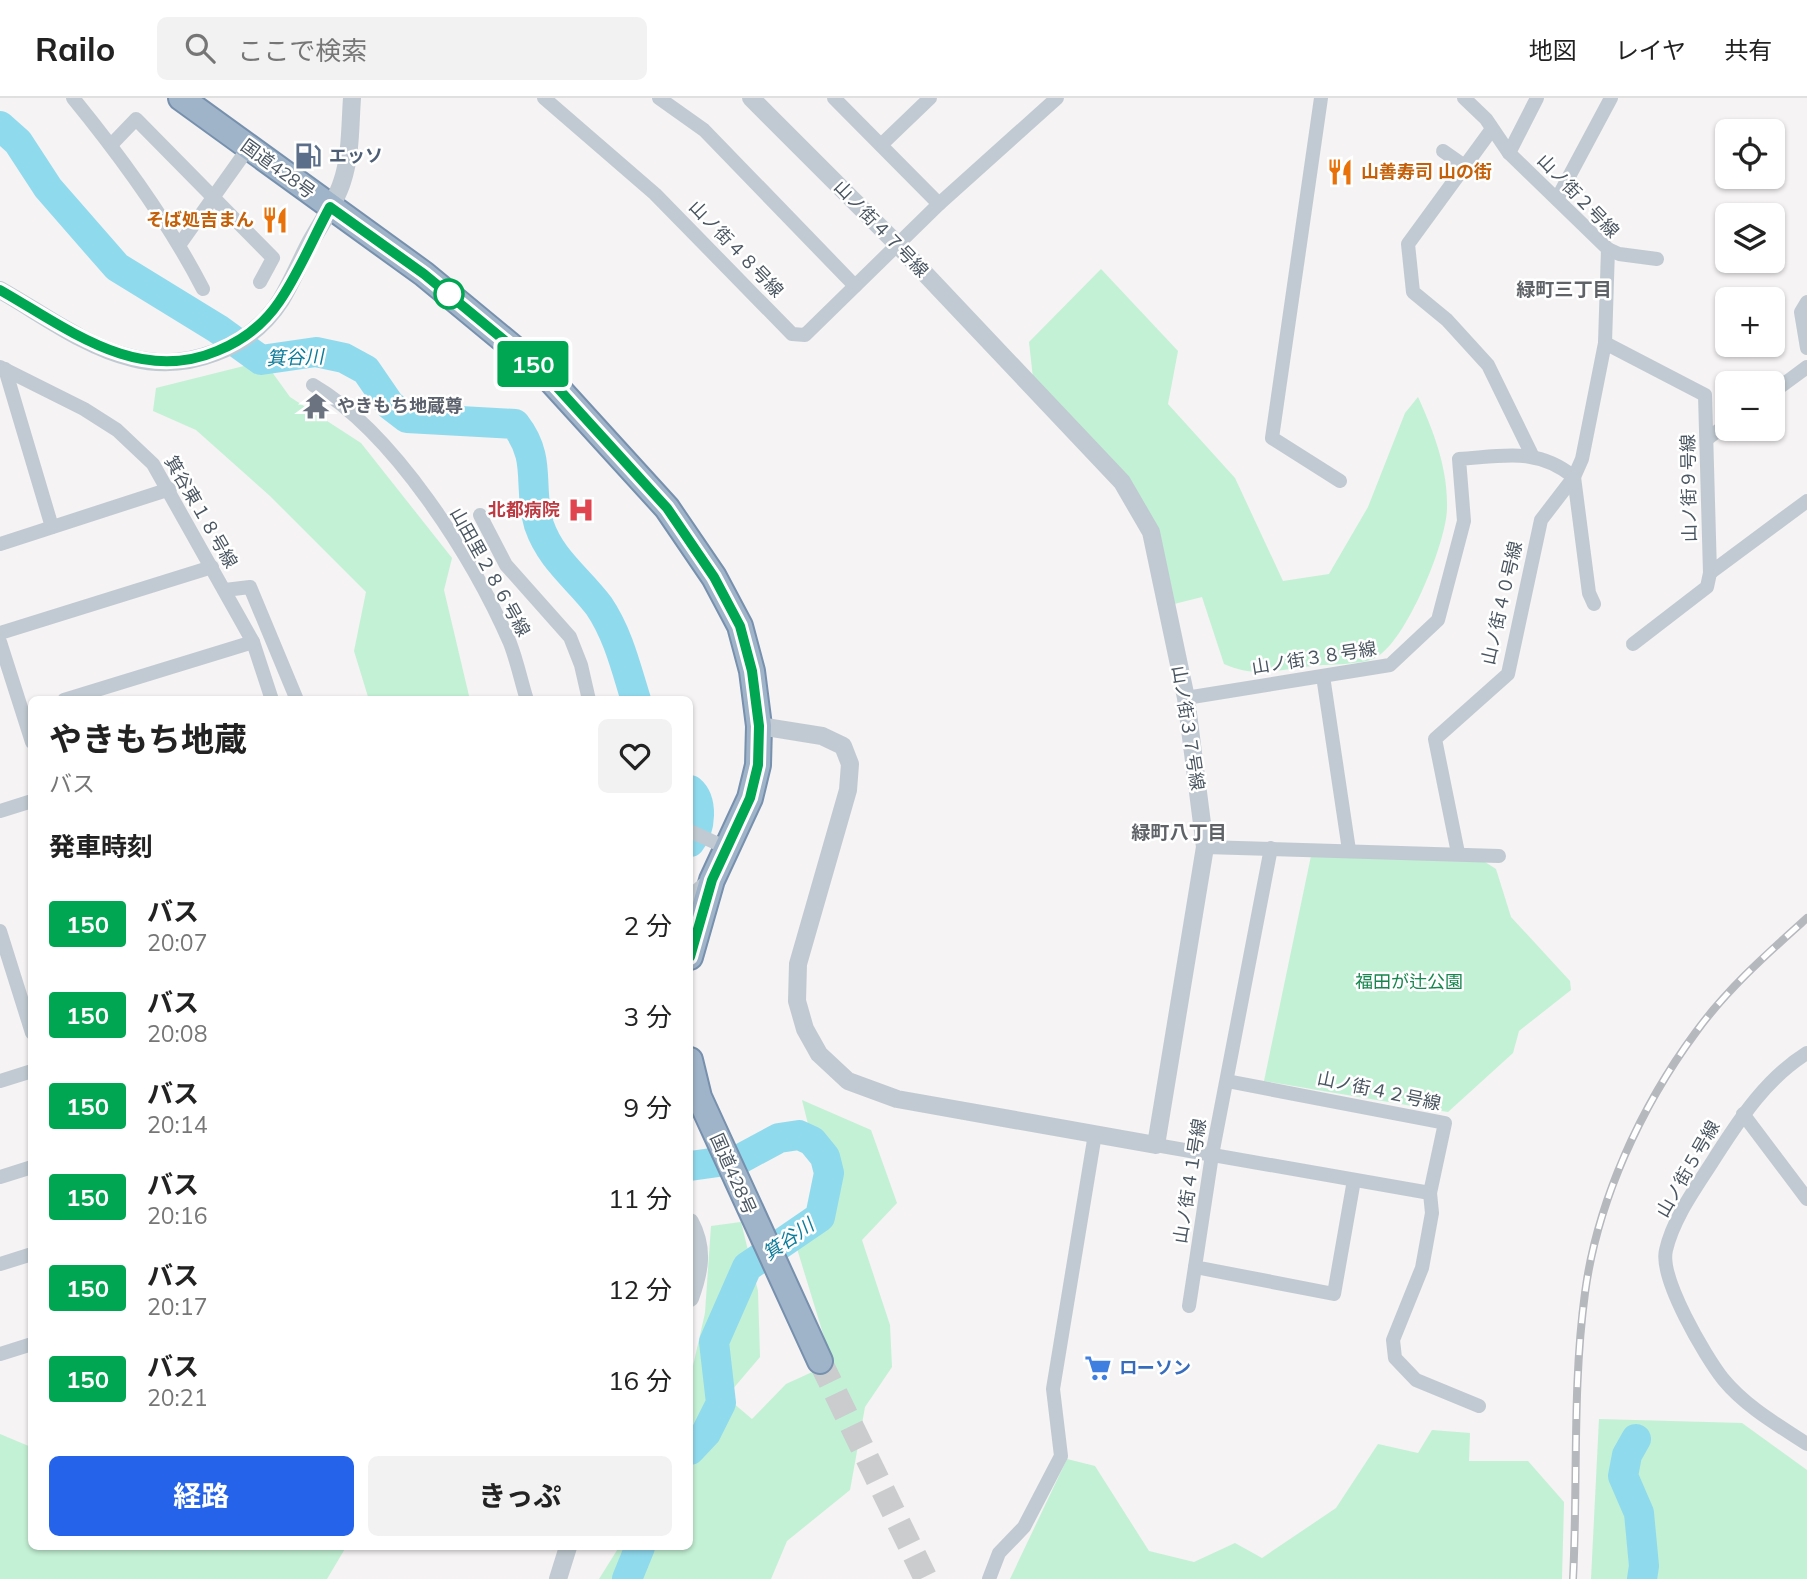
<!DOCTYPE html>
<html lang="ja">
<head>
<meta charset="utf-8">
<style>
	:root { --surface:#fff; --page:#f2f2f2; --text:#222; --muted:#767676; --line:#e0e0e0; --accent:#2563eb }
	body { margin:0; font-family:Mulish,"Noto Sans JP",sans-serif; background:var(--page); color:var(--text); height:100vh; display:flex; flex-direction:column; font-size:26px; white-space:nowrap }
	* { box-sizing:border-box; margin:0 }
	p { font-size:23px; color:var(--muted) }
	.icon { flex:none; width:38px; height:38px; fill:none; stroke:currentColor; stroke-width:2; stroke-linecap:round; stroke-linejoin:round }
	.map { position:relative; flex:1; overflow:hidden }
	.details { position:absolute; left:28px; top:598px; width:665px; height:854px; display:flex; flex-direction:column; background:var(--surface); border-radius:10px; box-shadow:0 2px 5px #0004 }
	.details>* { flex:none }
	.badge { padding:0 14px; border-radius:5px; font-size:24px; line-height:46px }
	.controls { position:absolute; left:1715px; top:21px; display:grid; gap:14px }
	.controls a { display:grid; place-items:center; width:70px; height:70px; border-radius:10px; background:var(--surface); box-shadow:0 2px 5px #0004; font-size:35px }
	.map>.badge { position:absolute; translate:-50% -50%; box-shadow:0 0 0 4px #fff }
	h2 { padding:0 21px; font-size:26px; line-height:63px }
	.round { display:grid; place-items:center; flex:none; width:74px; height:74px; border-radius:10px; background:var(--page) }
	.overview { display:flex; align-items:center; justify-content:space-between; height:119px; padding:0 21px }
	h1 { font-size:33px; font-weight:700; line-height:52px }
	.cta { display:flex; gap:14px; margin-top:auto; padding:14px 21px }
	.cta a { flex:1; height:80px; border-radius:10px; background:var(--accent); color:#fff; font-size:28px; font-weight:700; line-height:80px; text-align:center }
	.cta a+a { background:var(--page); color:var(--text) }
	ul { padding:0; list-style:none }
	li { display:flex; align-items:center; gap:21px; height:91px; padding:0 21px }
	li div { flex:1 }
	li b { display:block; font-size:26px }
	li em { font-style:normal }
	li .badge { min-width:77px; font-weight:700; text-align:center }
	header { display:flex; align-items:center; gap:42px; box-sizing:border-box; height:98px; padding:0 35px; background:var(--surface); border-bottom:2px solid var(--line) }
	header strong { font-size:33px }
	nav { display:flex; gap:38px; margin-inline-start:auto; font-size:24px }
	.search { width:490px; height:63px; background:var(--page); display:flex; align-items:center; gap:18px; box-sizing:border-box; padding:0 24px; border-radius:10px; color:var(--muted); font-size:26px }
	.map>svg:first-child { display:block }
	.green { fill:#c3f1d5 }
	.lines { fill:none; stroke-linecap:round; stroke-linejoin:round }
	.river { stroke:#90daee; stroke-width:30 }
	.trunk-tunnel { stroke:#caccce; stroke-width:24; stroke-dasharray:24 12; stroke-linecap:butt }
	.trunk-casing { stroke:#7690ad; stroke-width:28 }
	.minor { stroke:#c1cad2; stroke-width:14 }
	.tertiary { stroke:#c1cad2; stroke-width:18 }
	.trunk { stroke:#9fb4c9; stroke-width:24 }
	.rail-casing { stroke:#b5b8bd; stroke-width:8 }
	.rail { stroke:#fff; stroke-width:5; stroke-dasharray:16; stroke-linecap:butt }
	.line-casing { stroke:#fff; stroke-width:16 }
	.line { stroke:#00a651; stroke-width:10 }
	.stop-dot { fill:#fff; stroke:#00a651; stroke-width:3.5 }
	.labels { text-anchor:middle; stroke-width:5; stroke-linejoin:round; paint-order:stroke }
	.service-label { font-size:18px; font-weight:bold; fill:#4e5e75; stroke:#fff; text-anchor:start }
	.street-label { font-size:18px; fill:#4a5661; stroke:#fff }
	.food-label { font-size:18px; font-weight:bold; fill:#c56008; stroke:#fff; text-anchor:start }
	.worship-label { font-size:18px; font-weight:bold; fill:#5b616d; stroke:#fff; text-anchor:start }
	.health-label { font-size:18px; font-weight:bold; fill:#be3a42; stroke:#fff; text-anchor:end }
	.park-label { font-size:18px; fill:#17864f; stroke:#fff }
	.shop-label { font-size:18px; font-weight:bold; fill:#366cbe; stroke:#fff; text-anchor:start }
	.neighbourhood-label { font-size:19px; font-weight:bold; fill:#5f6368; stroke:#fff }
	.water-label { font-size:19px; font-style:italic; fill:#0c7c9b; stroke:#fff }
</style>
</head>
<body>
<header>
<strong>Railo</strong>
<div class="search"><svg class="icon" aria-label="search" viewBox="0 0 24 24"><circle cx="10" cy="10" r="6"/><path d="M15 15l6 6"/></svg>ここで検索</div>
<nav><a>地図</a><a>レイヤ</a><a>共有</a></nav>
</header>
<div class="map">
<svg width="1807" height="1481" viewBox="0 0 1807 1481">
	<rect width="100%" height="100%" fill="#f5f3f3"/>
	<g class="green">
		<path d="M1101,171L1178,253L1168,306L1235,380L1283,483L1329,476L1368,409L1405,315L1418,299C1434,334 1448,371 1447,410C1447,443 1406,545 1375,560C1362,567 1328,566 1312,568C1278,572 1255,580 1224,566L1202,499L1174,506L1150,422L1033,280L1029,244Z"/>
		<path d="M264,263L290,299L361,345L452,460L444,492L470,602H369L354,553L366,494L270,398L196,332L153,313L156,290Z"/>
		<path d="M1311,758L1485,764L1496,771L1511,819L1570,883L1571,892L1519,933L1513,955L1448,1014L1264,983Z"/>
		<path d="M802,1002L871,1032L897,1105L862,1142L890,1227L892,1269L865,1309L850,1392L787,1443L771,1481H599L619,1449H690V1281L705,1215L711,1128L741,1124L758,1193L760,1259L726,1299L752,1321L786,1286L832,1265L791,1131L829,1110Z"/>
		<path d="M1599,1321L1742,1325L1807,1372V1481H1591Z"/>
		<path d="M1432,1332L1470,1335L1469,1363H1528L1564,1404L1562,1481H1010L1067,1361L1095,1368L1149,1453L1194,1464L1235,1445L1262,1460L1336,1410L1378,1346L1418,1355Z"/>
		<path d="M0,1336L31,1349L32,1449H346L327,1481H0Z"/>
	</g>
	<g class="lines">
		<g class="river">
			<path d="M0,28L18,44L48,90L117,169L218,231L261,262L316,254L344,260L366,272L390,307L407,320L515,326C543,362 527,388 539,427C551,462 578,480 599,508C618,536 626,570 636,602"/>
			<path d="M690,692C703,703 701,731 690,744"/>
			<path d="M690,1068L740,1061L779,1040L799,1037L812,1043L825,1059L829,1075L820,1119L747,1169L714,1244L721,1305L706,1335L690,1352"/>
			<path d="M1636,1341L1627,1357L1623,1378L1639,1415L1644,1468L1642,1481"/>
			<path d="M627,1481L640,1449"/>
		</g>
		<path class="trunk-tunnel" d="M820,1263L926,1481"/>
		<g class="trunk-casing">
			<g id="trunk">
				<path d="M181,0L424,176L545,276L667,410L714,479L740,528L752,573L759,628L758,667L750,700L712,782L690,859"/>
				<path d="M690,962L699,999L820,1263"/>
			</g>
		</g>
		<g class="minor">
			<path d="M73,0C122,60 168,123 203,191"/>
			<path d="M544,0L655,96L792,236L805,237L939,106L1057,0"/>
			<path d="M659,0L704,32L855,188"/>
			<path d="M834,0L939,106"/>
			<path d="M1321,0L1272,340L1340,383"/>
			<path d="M1492,31L1408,146L1413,194L1447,222L1488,267L1532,357"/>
			<path d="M111,47L136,21L273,160L260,184"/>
			<path d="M881,47L930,0"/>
			<path d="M1443,53L1463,67"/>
			<path d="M1509,55L1537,0"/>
			<path d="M1557,101L1611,0"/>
			<path d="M180,146L249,49"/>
			<path d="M1608,151L1619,156L1657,161"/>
			<path d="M1807,204L1801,214L1807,250"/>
			<path d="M1605,245L1705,297L1710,475L1807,403"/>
			<path d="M0,269L84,311L117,332L153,366L253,544L272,602"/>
			<path d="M5,271L52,429"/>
			<path d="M313,287C394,334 473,460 510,545C517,563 521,583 527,602"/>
			<path d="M1773,294L1807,269"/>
			<path d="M1707,341L1727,326"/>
			<path d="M480,417L506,467L570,539L581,567L589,602"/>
			<path d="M0,446L170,391"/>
			<path d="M225,492L250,489L297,602"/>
			<path d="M0,535L212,469"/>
			<path d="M0,544L32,644"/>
			<path d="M1633,546L1707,489L1710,475"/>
			<path d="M1323,578L1349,752"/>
			<path d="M1186,600L1390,567L1438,522L1464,423L1459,361C1504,358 1537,349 1574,379L1589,495L1594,506"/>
			<path d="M64,602L253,544"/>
			<path d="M0,713L32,703"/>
			<path d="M690,733L727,750"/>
			<path d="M1205,749L1499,758"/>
			<path d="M1271,750L1212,1057L1195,1169L1334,1196L1354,1082"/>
			<path d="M1458,755L1435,641L1508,576L1541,422L1574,379L1582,361L1605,245L1608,151L1509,55L1486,21L1464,0"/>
			<path d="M0,833L32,935"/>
			<path d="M1807,955C1767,980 1741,1019 1716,1058C1698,1087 1674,1118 1666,1152C1659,1180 1705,1258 1723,1281C1746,1309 1778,1327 1807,1346"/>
			<path d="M0,983L32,973"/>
			<path d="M1743,1016L1807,1101"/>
			<path d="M1156,1047L1430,1095L1445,1025L1227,983"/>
			<path d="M0,1079L32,1069"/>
			<path d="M1430,1095L1432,1115L1422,1170L1393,1242L1395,1260L1416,1282L1479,1308"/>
			<path d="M0,1166L32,1156"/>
			<path d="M1189,1208L1195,1169"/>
			<path d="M0,1256L32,1246"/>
			<path d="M989,1481L999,1455L1024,1429L1061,1358L1053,1291L1095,1036"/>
		</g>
		<g class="tertiary">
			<path d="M751,0L897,146L1122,384L1151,434L1186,600L1205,749L1156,1047L897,1001L848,983L819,956L805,931L797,903L798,866L848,692L850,666L843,648L822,638L759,628"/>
			<path d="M0,192C41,215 85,249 132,260C186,274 250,251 281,202C292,184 300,164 310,145C321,125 335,106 342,84C351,58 350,27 352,0"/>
			<path d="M690,801L712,782"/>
			<path d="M690,1124C704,1150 700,1173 690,1200"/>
			<path d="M558,1481L568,1449"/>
		</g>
		<use href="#trunk" class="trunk"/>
		<g class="rail-casing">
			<path id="rail" d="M1573,1481C1578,1386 1572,1290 1585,1195C1597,1104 1641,1008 1696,934C1727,891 1768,855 1807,820"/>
		</g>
		<use href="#rail" class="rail"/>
	</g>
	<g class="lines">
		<g class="line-casing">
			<path id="line" d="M0,192C67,230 137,287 217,253C242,243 264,226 279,204C299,175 313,140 330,109L424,176L545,276L667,410L714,479L740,528L752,573L759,628L758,667L750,700L712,782L690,859"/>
		</g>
		<use href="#line" class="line"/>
	</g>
	<defs>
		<g id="fuel-bare" transform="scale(2.1)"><path d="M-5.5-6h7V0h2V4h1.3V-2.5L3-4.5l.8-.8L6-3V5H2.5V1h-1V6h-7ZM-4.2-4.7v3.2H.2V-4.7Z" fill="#5c6f8a" stroke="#fff" stroke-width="2.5" paint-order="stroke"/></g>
		<g id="restaurant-bare" transform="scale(2.1)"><path d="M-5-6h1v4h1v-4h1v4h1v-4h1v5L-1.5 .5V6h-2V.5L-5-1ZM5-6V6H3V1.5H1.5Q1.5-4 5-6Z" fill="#e8710a" stroke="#fff" stroke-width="2.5" paint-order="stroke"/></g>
		<g id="temple-bare" transform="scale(2.1)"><path d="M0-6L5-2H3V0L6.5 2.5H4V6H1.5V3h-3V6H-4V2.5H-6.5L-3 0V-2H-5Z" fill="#6b7280" stroke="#fff" stroke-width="2.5" paint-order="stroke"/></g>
		<g id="hospital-bare" transform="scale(2.1)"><path d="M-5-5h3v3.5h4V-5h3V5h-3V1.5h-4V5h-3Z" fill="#e0444e" stroke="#fff" stroke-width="2.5" paint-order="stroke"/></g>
		<g id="supermarket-bare" transform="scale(2.1)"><path d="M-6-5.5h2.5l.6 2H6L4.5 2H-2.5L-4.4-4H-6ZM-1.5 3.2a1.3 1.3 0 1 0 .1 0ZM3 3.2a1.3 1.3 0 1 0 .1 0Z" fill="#3f7fe0" stroke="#fff" stroke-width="2.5" paint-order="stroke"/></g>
	</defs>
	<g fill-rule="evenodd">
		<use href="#fuel-bare" x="308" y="58"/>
		<use href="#restaurant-bare" x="1340" y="74"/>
		<use href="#restaurant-bare" x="275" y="122"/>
		<use href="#temple-bare" x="316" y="308"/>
		<use href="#hospital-bare" x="581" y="412"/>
		<use href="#supermarket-bare" x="1098" y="1270"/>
	</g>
	<circle class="stop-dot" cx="449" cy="196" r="14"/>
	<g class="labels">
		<g class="service-label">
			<text x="329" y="64">エッソ</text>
		</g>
		<g class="street-label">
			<text transform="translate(278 71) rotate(36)" y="6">国道428号</text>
			<text transform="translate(1578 98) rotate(46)" y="6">山ノ街２号線</text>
			<text transform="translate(881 131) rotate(46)" y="6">山ノ街４７号線</text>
			<text transform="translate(736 151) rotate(46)" y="6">山ノ街４８号線</text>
			<text transform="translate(1689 390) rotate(-91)" y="6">山ノ街９号線</text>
			<text transform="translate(201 414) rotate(60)" y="6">箕谷東１８号線</text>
			<text transform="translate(490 474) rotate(61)" y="6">山田里２８６号線</text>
			<text transform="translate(1502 505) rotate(-77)" y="6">山ノ街４０号線</text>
			<text transform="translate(1314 560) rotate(-9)" y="6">山ノ街３８号線</text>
			<text transform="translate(1188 630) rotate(81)" y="6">山ノ街３７号線</text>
			<text transform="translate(1379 993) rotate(12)" y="6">山ノ街４２号線</text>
			<text transform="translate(1688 1071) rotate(-60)" y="6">山ノ街５号線</text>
			<text transform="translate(733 1076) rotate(66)" y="6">国道428号</text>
			<text transform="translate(1190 1083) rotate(-81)" y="6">山ノ街４１号線</text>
		</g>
		<g class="food-label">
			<text x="1361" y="80">山善寿司 山の街</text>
			<text x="254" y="128" text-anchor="end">そば処吉まん</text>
		</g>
		<g class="worship-label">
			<text x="337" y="314">やきもち地蔵尊</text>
		</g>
		<g class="health-label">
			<text x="560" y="418">北都病院</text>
		</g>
		<g class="park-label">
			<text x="1409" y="890">福田が辻公園</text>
		</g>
		<g class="shop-label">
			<text x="1119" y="1276">ローソン</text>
		</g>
		<g class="neighbourhood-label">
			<text x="1564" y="198">緑町三丁目</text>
			<text x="1179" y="741">緑町八丁目</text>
		</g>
		<g class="water-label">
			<text transform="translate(295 259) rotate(-2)" y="7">箕谷川</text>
			<text transform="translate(788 1141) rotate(-35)" y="7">箕谷川</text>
		</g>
	</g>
</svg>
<div class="controls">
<a><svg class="icon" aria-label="locate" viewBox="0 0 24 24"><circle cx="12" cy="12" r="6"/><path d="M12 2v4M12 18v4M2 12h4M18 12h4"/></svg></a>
<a><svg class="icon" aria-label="layers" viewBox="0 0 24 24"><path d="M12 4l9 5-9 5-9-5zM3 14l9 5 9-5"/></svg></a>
<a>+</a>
<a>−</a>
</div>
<b class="badge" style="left:533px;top:266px;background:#00a651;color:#fff">150</b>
<section class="details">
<div class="overview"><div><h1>やきもち地蔵</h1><p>バス</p></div><a class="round"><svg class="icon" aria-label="heart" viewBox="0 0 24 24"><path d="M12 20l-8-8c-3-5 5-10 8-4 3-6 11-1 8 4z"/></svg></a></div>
<h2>発車時刻</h2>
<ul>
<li><span class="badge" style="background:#00a651;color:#fff">150</span><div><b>バス</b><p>20:07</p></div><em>2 分</em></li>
<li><span class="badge" style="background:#00a651;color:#fff">150</span><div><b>バス</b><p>20:08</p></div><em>3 分</em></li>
<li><span class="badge" style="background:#00a651;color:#fff">150</span><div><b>バス</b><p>20:14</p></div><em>9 分</em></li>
<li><span class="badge" style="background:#00a651;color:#fff">150</span><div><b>バス</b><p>20:16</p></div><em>11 分</em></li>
<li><span class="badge" style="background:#00a651;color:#fff">150</span><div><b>バス</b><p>20:17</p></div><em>12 分</em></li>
<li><span class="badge" style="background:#00a651;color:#fff">150</span><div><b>バス</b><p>20:21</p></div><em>16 分</em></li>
</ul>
<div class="cta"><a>経路</a><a>きっぷ</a></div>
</section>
</div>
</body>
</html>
